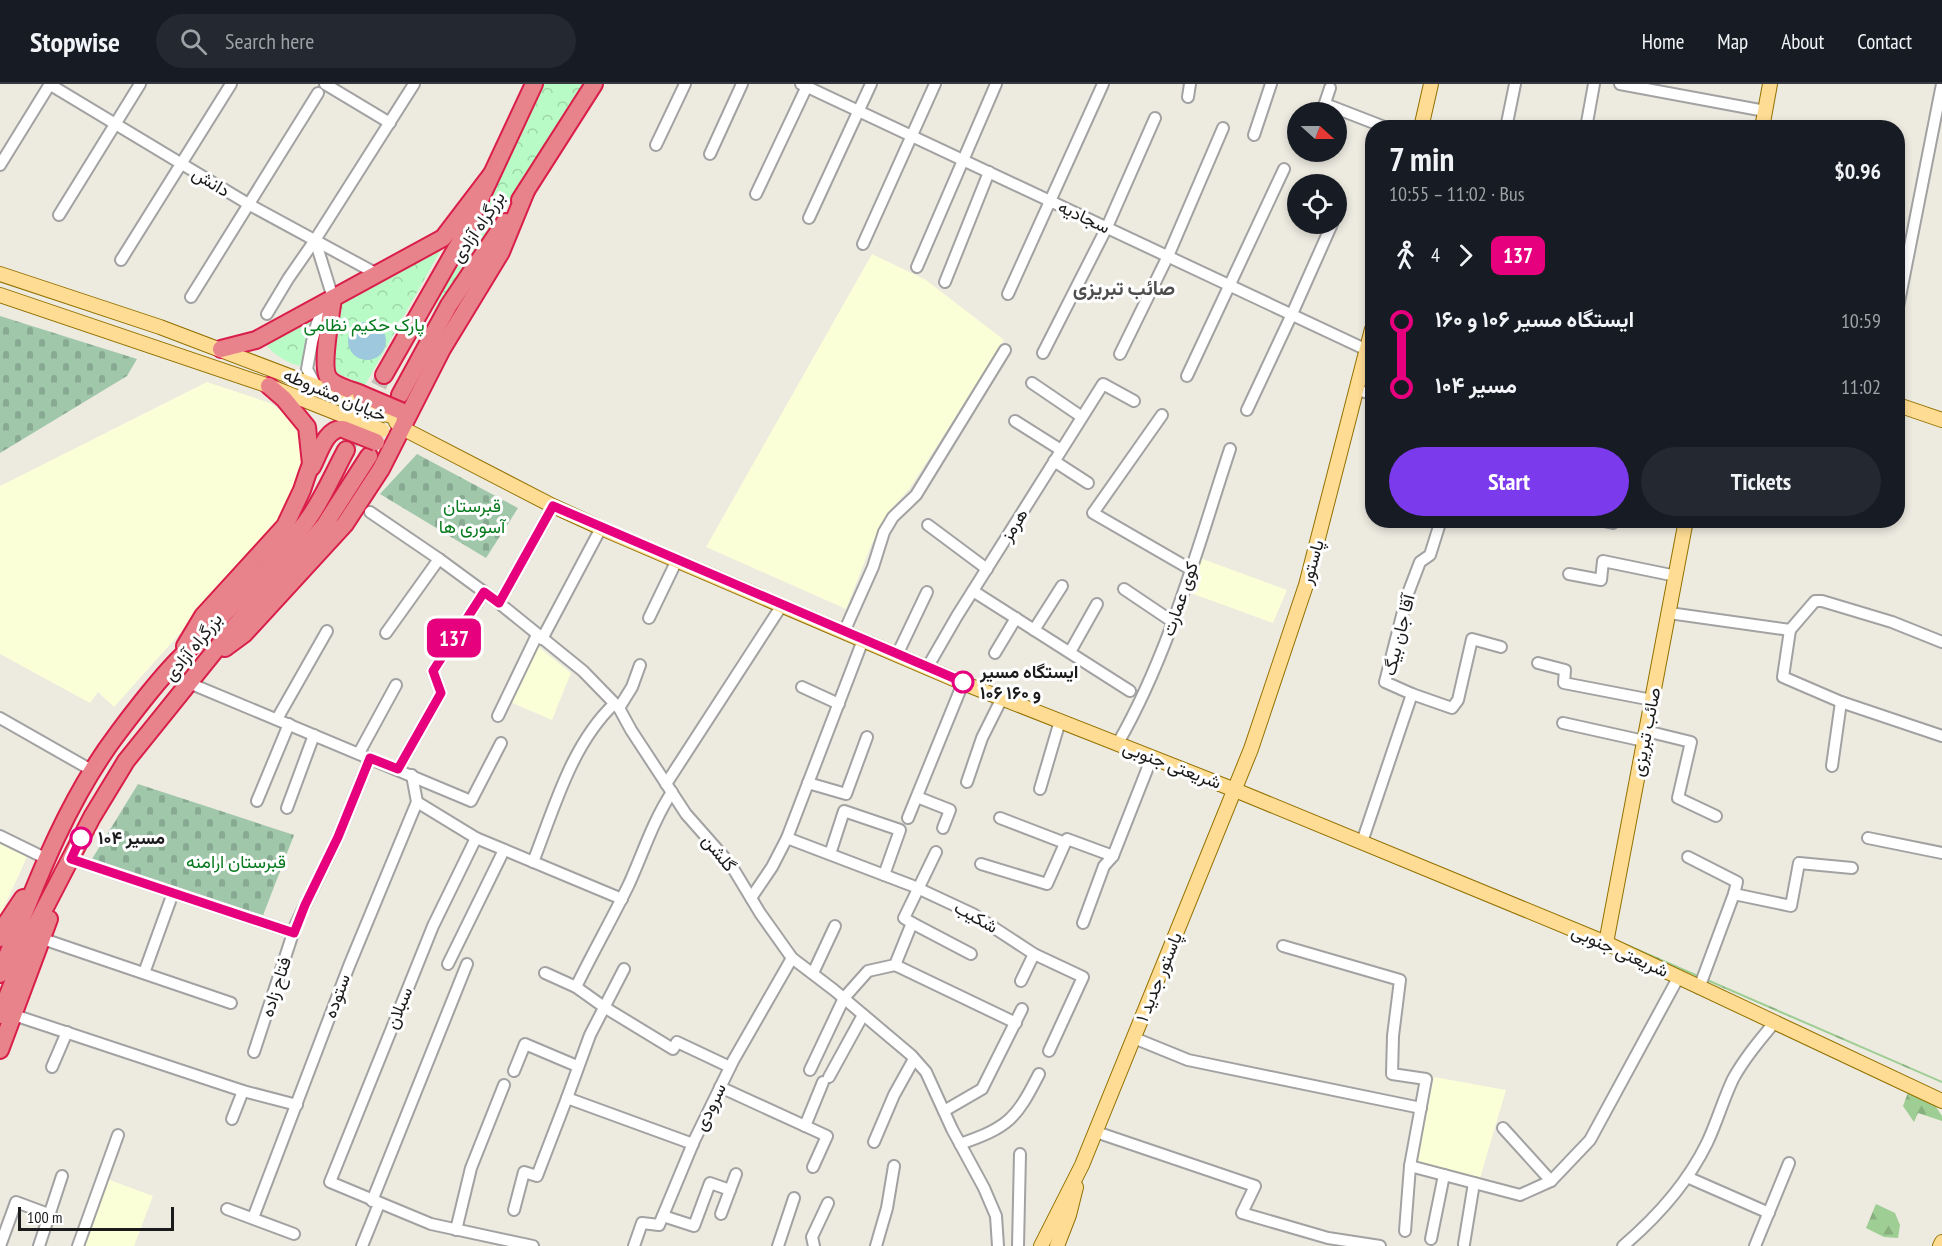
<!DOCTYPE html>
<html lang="en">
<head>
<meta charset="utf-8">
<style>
	:root { --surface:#171b24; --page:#242831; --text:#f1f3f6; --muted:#9ea1a6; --line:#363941; --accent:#7c3aed }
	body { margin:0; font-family:"PT Sans Narrow",Vazirmatn,sans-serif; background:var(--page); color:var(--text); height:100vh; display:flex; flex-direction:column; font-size:22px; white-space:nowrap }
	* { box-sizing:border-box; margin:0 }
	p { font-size:20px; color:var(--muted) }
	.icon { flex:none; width:33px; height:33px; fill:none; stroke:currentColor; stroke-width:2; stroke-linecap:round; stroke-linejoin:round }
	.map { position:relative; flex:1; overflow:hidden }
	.panel { position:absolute; left:1365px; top:36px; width:540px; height:408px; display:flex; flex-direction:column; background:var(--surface); border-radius:24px; box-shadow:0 3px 9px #0003 }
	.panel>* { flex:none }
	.badge { padding:0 12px; border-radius:9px; font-size:21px; line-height:39px }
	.needle { width:39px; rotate:111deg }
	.buttons { position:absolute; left:1287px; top:18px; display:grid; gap:12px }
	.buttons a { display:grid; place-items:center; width:60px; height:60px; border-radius:50%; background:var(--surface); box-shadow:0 3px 9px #0003; font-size:30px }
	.scale { position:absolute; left:18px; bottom:15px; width:156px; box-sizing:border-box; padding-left:6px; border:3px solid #1b1b1b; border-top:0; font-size:16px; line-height:21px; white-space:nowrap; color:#1b1b1b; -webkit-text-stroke:4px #fff; paint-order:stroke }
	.map>.badge { position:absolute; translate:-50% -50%; box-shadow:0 0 0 3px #fff }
	.legs { display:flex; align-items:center; gap:9px; height:66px; padding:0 24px; font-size:20px }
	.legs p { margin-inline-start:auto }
	.overview { display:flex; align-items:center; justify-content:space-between; height:102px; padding:0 24px }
	h1 { font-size:33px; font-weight:700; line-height:45px }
	.action { display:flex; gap:12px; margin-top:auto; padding:12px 24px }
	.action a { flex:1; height:69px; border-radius:36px; background:var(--accent); color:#fff; font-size:24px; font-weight:700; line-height:69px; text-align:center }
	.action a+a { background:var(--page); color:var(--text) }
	ul { padding:0 24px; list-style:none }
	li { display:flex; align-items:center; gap:21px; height:66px; font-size:22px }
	li i { display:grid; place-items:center; width:9px; height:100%; margin:0 8px; background:currentColor }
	li i::after { content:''; width:15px; height:15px; margin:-8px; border:4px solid; border-radius:50%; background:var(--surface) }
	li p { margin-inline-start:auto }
	li:first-child i { background:linear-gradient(#0000 50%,currentColor 0) }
	li:last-child i { background:linear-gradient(currentColor 50%,#0000 0) }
	header { display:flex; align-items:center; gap:36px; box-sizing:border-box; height:84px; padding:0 30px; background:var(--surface); border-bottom:2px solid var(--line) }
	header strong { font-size:28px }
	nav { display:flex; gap:33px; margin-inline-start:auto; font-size:21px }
	.search { width:420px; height:54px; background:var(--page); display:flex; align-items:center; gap:15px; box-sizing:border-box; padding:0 21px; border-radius:33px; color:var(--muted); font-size:22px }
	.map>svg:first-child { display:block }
	.education { fill:#fbffd7 }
	.forest { fill:url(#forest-firs) }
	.cemetery { fill:url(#cemetery-stones) }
	.park { fill:url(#park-crowns) }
	.water { fill:#9ec8dd }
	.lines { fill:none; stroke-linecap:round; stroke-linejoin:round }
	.highway-tunnel { stroke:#c3c1b9; stroke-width:16; stroke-dasharray:16 8; stroke-linecap:butt }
	.minor-casing { stroke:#a2a2a2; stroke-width:14 }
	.major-casing { stroke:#927100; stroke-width:16 }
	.highway-casing { stroke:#da1e4a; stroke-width:20 }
	.minor { stroke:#fff; stroke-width:10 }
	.major { stroke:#fedc93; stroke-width:14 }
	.highway { stroke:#e8838b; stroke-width:16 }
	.major-bridge-casing { stroke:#927100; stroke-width:16; stroke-linecap:butt }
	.highway-bridge-casing { stroke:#da1e4a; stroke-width:20; stroke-linecap:butt }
	.major-bridge { stroke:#fedc93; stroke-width:14 }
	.highway-bridge { stroke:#e8838b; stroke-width:16 }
	.line-1-casing { stroke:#fff; stroke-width:14 }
	.line-1 { stroke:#e6007e; stroke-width:9 }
	.stop-1-dot { fill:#fff; stroke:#e6007e; stroke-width:3 }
	.labels { text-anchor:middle; stroke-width:6; stroke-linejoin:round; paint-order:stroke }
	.street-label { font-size:18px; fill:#1b1b1b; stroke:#fff }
	.park-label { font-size:18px; fill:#087a1e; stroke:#fff }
	.stop-label { font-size:18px; font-weight:bold; fill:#1b1b1b; stroke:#fff; text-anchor:start }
	.neighbourhood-label { font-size:20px; font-weight:bold; fill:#4e4e4e; stroke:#fff }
</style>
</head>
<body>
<header>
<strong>Stopwise</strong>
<div class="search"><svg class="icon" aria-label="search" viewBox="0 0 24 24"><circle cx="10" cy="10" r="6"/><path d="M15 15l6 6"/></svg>Search here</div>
<nav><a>Home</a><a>Map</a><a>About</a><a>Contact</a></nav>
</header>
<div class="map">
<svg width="1942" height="1162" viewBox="0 0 1942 1162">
	<defs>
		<pattern id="forest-firs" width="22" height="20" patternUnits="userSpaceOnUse" patternTransform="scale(1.5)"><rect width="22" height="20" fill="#9ece93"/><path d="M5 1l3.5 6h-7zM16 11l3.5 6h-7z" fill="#88b07e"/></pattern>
		<pattern id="cemetery-stones" width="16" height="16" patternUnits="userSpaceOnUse" patternTransform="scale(1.5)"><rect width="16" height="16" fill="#a0c7aa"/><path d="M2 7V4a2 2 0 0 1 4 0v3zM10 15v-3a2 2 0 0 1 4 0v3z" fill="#89aa92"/></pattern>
		<pattern id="park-crowns" width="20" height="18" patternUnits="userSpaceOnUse" patternTransform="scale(1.5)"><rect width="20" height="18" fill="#b9fbc6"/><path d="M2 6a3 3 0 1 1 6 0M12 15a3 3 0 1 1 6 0" fill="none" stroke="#9ed7aa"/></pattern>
	</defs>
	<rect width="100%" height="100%" fill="#edeae0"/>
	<g class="education">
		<path d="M872,170L926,196L1004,256L910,404L892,424L872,459L846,525L706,463Z"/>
		<path d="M207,298L270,319L290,333L304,348L306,370L301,399L280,438L114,623L98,608L90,619L0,570V402Z"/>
		<path d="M1200,474L1287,506L1273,539L1188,508Z"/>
		<path d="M535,560L571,589L552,636L508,617Z"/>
		<path d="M0,760L27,773L0,832Z"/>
		<path d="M1434,993L1506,1006L1480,1094L1416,1079Z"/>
		<path d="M107,1095L153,1112L134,1162H83Z"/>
	</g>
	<g class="forest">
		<path d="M1627,860L1942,997V999L1626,862Z"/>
		<path d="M1910,1003L1928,1011L1942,1032V1037L1918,1029L1914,1038L1903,1022Z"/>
		<path d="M1876,1120L1895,1129L1900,1141L1898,1154L1884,1153L1866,1144Z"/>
	</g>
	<g class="cemetery">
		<path d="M0,232L137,275L127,292L0,369Z"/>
		<path d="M417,370L518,424L486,474L380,410Z"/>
		<path d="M138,700L294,751L262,834L92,775Z"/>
	</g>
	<g class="park">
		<path d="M542,0H583L531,86L431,233Z"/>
		<path d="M442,164L365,301L326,285L338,223L350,212Z"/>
		<path d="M316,230L304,282C288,281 275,271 265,260Z"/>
	</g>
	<circle class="water" cx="367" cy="257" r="19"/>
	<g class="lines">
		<path class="highway-tunnel" d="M346,366L384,291"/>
		<g class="minor-casing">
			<g id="minor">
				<path d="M49,0L250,121L377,190"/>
				<path d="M325,0L390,39"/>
				<path d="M801,0L1367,266"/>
				<path d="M1620,0L1765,27"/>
				<path d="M1188,13L1190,0"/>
				<path d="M1325,20L1387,44"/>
				<path d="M1322,28L1330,4"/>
				<path d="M1506,44L1515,0"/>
				<path d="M1586,44L1594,0"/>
				<path d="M1254,51L1271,0"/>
				<path d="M656,61L685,0"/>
				<path d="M710,70L742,0"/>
				<path d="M0,81L50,0"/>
				<path d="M756,110L808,0"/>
				<path d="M59,131L140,0"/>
				<path d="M809,134L871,0"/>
				<path d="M315,156L333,214L322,227L317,239L312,258L307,285L316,302"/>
				<path d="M863,160L935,0"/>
				<path d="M121,176L231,0"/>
				<path d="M917,183L996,0"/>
				<path d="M945,198L989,88"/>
				<path d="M1008,210L1103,0"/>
				<path d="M191,213L318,9"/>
				<path d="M1898,223L1942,0"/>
				<path d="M267,230L288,195L315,156L414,0"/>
				<path d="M1043,269L1107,143L1155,34"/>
				<path d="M1120,270L1168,172L1223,44"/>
				<path d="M1187,292L1284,85"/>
				<path d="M1032,299L1082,333"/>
				<path d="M1357,306L1372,310"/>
				<path d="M1247,326L1292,230L1332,140"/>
				<path d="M1162,331L1093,429L1190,485"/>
				<path d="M1015,337L1061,366"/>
				<path d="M1054,377L1088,399"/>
				<path d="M370,428L439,475L499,519L583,587L619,624L631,646L686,730L731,781L760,829L792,874L834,906L911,971L926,988L952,1045L984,1104L996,1132L998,1162"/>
				<path d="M1599,436L1613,439L1614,436"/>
				<path d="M928,441L987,485"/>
				<path d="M1569,490L1601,496L1603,477L1676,492"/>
				<path d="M1124,505L1173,538"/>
				<path d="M973,507L1130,607"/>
				<path d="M499,519L553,422"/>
				<path d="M1669,529L1790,546"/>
				<path d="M649,534L677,476"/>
				<path d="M1034,546L1062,502"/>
				<path d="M1790,546L1783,593L1841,618L1942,652"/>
				<path d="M1790,546L1815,517H1822L1892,538L1942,558"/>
				<path d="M844,548L873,483L884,448L893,433L916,411L1005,266"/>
				<path d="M386,549L439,475"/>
				<path d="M542,555L601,444"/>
				<path d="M1070,568L1097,520"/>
				<path d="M995,569L1016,534"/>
				<path d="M897,571L927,508"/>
				<path d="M1538,579L1565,586L1564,599L1652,616"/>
				<path d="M927,584L957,532L1103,300L1134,317"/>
				<path d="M189,599L471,717L501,659"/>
				<path d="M802,603L839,620"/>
				<path d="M1412,610L1452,624L1458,616L1472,555L1501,563"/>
				<path d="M619,624L632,603L640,581"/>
				<path d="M498,632L537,551"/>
				<path d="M0,634L93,687"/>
				<path d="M277,635L327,547"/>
				<path d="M1563,639L1644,657"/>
				<path d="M1646,647L1691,658L1678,714L1716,732"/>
				<path d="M1118,659C1170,568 1197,465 1230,365"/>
				<path d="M359,669L396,601"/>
				<path d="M1832,682L1841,618"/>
				<path d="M398,685L441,609L433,587L484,508"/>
				<path d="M967,698L982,654L1002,614"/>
				<path d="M808,699L846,710L867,653"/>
				<path d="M666,700L782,521"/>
				<path d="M1040,705L1060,637"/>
				<path d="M917,713L950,726L943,744"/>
				<path d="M257,717L289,640"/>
				<path d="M417,718L476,754L622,815"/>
				<path d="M287,724L314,651"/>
				<path d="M908,734L963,599"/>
				<path d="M1000,734L1065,759"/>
				<path d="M0,752L47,775"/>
				<path d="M476,754L433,842L330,1098L431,1140L533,1162"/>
				<path d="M787,754L913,802L973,830L1034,870L1083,893L1049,967"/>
				<path d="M1868,754L1942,769"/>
				<path d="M1362,758L1412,610L1385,598L1407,512L1420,478L1430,471L1441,436"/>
				<path d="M830,770L844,727L900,746L884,791"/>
				<path d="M1688,773L1737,798L1734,810"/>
				<path d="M71,775L294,849"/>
				<path d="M533,778C554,725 571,661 614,620"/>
				<path d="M981,780L1047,800L1067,755L1113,772"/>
				<path d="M751,814L772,783L787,754L863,556"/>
				<path d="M912,839L971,870"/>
				<path d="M1083,839L1104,782L1113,772L1152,673"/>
				<path d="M43,855L231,919"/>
				<path d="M1283,862L1400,896L1393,952L1392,990L1426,995L1410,1082L1520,1111L1551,1097"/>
				<path d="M448,880L504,766"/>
				<path d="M895,881L1016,939"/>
				<path d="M624,885L590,951L567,1014L693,1060"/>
				<path d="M144,889L173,809"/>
				<path d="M545,889L576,903L604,923L673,965L677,958L730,983"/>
				<path d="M813,889L835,842"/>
				<path d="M1021,897L1034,870"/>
				<path d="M576,903C593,868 612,835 629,800C643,769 653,737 672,708"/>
				<path d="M1699,904L1734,810L1791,822L1799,779L1852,784"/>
				<path d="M14,931L243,1007L297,1021"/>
				<path d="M1134,954L1188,976L1421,1024"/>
				<path d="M254,968L296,840L338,753L370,674"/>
				<path d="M52,983L67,948"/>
				<path d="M810,986L844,914L868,887L895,881L912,839L904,834L936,768"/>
				<path d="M514,987L525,960L577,982"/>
				<path d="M829,993L863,931"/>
				<path d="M720,1003L827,1052L813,1083"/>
				<path d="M944,1027L982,1005L1022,925"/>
				<path d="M232,1035L243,1007"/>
				<path d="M805,1042L823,998"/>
				<path d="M1503,1044L1551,1097L1590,1056L1678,894"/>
				<path d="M1096,1048L1255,1102L1242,1129L1328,1154L1380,1162"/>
				<path d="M874,1058L894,1011L914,975"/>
				<path d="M960,1060C1009,1043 1016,1035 1039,990"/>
				<path d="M1687,1093L1769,1129"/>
				<path d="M372,1117L467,880"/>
				<path d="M227,1125L294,1150"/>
				<path d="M514,1126L524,1088L537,1092L567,1014"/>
				<path d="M721,1130L736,1090"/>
				<path d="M663,1132L694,1142L710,1099L730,1106"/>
				<path d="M253,1134L349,882L417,718L412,691"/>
				<path d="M456,1146L471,1084L504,1001"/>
				<path d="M1405,1147L1410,1082"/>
				<path d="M1431,1155L1444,1091"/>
				<path d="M1464,1160L1474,1099"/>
				<path d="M0,1162L16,1118L51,1131"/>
				<path d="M39,1162L62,1092"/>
				<path d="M78,1162L118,1051"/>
				<path d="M362,1162L379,1120"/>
				<path d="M634,1162L642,1139L659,1141L694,1057L733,977L792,874"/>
				<path d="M778,1162L794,1114"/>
				<path d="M814,1162L812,1153L828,1119"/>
				<path d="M876,1162L887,1124L894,1082"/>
				<path d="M1018,1162L1020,1070"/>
				<path d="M1623,1162C1657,1133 1687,1100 1707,1059C1717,1038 1723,1016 1733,995C1744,975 1759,957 1774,939"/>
				<path d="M1755,1162L1789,1079"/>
			</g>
		</g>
		<g class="major-casing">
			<g id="major">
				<path d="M1421,44L1431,0"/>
				<path d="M1762,44L1770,0"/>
				<path d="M0,190L160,243L355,317"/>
				<path d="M0,211L269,302L347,333"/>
				<path d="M1898,321L1942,336"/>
				<path d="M396,338L402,344L553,422L601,444L963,599L1235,706L1606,859L1942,1017"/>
				<path d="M1606,859L1686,436"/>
				<path d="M1041,1162L1082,1081L1251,665L1306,501L1372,245"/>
				<path d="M1057,1162L1069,1131L1076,1103"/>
				<path d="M1940,1162L1942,1158"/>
			</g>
		</g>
		<g class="highway-casing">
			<g id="highway">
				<path d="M520,116L594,0"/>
				<path d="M333,214C331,230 321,281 328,293C333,302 352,306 361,310"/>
				<path d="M221,265L256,256L443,154L491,91"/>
				<path d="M384,291L461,156L534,0"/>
				<path d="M400,311L449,221L505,138"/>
				<path d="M312,383C319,370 326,343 343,345"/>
				<path d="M185,562L203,532L285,442L302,406L307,391L311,380L307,343L284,315L269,302"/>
				<path d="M225,564L244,550L345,440L381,385L442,265L501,168L526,107"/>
				<path d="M0,854L5,841L23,814"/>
				<path d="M0,890C33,807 64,720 118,649C136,625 155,600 176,578C220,533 268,489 306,438C322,417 333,390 346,366"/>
				<path d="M0,931L35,843L92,733L126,677L234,543L324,442L369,372"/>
				<path d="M0,966L49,835"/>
			</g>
		</g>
		<use href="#minor" class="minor"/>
		<use href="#major" class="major"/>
		<use href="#highway" class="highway"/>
		<g class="major-bridge-casing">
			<g id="major-bridge">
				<path d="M355,317L391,332"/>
				<path d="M347,333L382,346"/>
			</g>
		</g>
		<g class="highway-bridge-casing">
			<g id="highway-bridge">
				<path d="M361,310L401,327"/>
				<path d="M343,345L376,358"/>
			</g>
		</g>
		<use href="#major-bridge" class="major-bridge"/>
		<use href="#highway-bridge" class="highway-bridge"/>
	</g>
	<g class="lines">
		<g class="line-1-casing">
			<path id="line-1" d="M81,754L71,775L294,849L305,821L338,753L370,674L398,685L441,609L433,587L484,508L499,519L553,422L963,598"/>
		</g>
		<use href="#line-1" class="line-1"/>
	</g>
	<g class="stop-1-dot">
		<circle cx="963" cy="598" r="10"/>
		<circle cx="81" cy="754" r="10"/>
	</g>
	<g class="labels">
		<g class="street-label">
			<text transform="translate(211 98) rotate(31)" y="6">دانش</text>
			<text transform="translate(1084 133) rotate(25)" y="6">سجادیه</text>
			<text transform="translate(478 143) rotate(-56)" y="6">بزرگراه آزادی</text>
			<text transform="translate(335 311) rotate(23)" y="6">خیابان مشروطه</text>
			<text transform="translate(1014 441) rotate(-58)" y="6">هرمز</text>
			<text transform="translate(1312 478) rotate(-74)" y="6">پاستور</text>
			<text transform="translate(1180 515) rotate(-71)" y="6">کوی عمارت</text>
			<text transform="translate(1399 551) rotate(-76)" y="6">آقا جان بیگ</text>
			<text transform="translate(193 563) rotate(-51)" y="6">بزرگراه آزادی</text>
			<text transform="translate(1646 648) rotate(-79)" y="6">صائب تبریزی</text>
			<text transform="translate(1172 681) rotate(21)" y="6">شریعتی جنوبی</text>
			<text transform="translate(719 769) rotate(51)" y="6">گلشن</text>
			<text transform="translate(976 833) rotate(29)" y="6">شکیب</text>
			<text transform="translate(1620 867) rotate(24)" y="6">شریعتی جنوبی</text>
			<text transform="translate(1159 893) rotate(-68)" y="6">پاستور جدید ۱</text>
			<text transform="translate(276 903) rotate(-72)" y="6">فتاح زاده</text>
			<text transform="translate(337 912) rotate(-70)" y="6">ستوده</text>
			<text transform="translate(399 924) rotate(-68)" y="6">سبلان</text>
			<text transform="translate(710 1023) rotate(-64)" y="6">سرودی</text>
		</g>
		<g class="park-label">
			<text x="364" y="247">پارک حکیم نظامی</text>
			<text x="472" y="428">قبرستان<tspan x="472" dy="21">آسوری ها</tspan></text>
			<text x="236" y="784">قبرستان ارامنه</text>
		</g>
		<g class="stop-label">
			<text x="980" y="594">ایستگاه مسیر<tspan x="980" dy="21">۱۰۶ و ۱۶۰</tspan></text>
			<text x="98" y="760">مسیر ۱۰۴</text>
		</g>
		<g class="neighbourhood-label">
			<text x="1124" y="211">صائب تبریزی</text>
		</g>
	</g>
</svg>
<div class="buttons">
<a><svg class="needle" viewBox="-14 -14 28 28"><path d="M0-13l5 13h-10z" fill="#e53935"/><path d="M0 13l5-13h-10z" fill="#9ea1a6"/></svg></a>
<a><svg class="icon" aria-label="locate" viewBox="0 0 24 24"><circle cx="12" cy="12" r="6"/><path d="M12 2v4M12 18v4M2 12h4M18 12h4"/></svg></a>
</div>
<div class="scale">100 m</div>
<b class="badge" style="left:454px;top:554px;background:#e6007e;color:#fff">137</b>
<section class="panel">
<div class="overview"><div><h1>7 min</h1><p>10:55 – 11:02 · Bus</p></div><b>$0.96</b></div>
<div class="legs"><svg class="icon" aria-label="walk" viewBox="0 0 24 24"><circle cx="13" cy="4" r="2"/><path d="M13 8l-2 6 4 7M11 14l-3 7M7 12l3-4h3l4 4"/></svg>4<svg class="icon" aria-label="forward" viewBox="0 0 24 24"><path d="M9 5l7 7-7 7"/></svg><b class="badge" style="background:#e6007e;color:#fff">137</b></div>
<ul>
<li><i style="color:#e6007e"></i><b>ایستگاه مسیر ۱۰۶ و ۱۶۰</b><p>10:59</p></li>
<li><i style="color:#e6007e"></i><b>مسیر ۱۰۴</b><p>11:02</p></li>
</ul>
<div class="action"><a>Start</a><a>Tickets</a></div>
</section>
</div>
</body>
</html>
